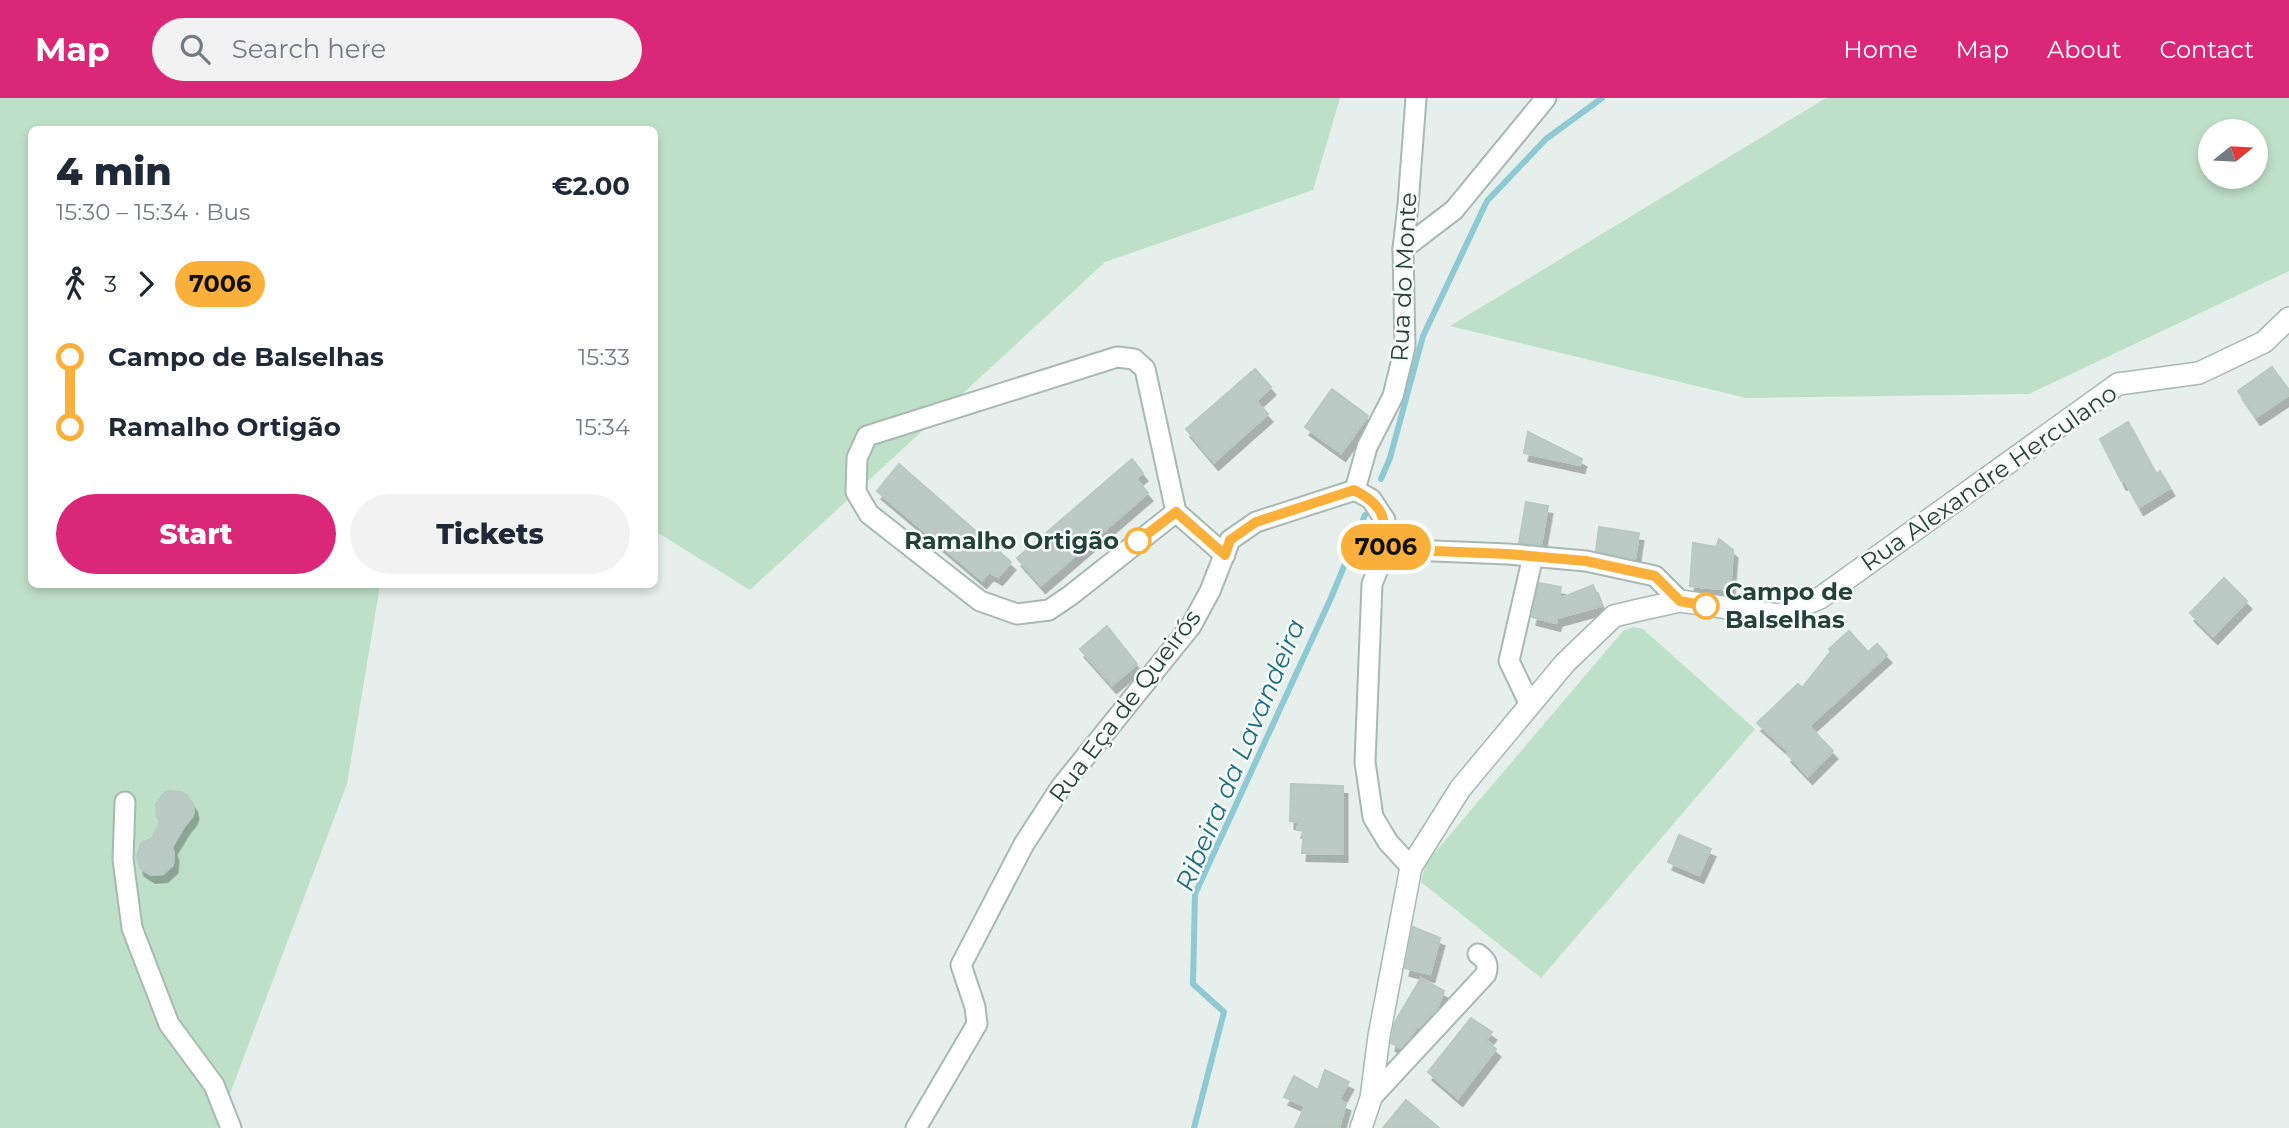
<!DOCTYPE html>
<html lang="en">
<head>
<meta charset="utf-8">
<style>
	:root { --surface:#fff; --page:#f2f2f3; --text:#1f2937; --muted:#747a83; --accent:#db2777 }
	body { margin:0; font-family:Montserrat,sans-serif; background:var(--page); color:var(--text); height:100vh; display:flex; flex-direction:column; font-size:26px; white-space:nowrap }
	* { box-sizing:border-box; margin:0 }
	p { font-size:23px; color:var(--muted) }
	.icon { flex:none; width:38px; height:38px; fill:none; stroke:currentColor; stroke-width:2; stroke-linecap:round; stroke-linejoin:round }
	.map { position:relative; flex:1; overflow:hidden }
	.panel { position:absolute; left:28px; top:28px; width:630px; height:462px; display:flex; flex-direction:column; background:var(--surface); border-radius:10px; box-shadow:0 4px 10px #0003 }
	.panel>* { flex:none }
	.badge { padding:0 14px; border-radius:23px; font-size:24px; line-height:46px }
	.needle { width:46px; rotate:72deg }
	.tools { position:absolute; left:2198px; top:21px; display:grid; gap:14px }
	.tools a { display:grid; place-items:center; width:70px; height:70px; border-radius:50%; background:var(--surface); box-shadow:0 4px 10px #0003; font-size:35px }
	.map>.badge { position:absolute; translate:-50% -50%; box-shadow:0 0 0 4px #fff }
	.legs { display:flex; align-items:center; gap:10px; height:77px; padding:0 28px; font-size:23px }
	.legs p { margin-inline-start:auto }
	.head { display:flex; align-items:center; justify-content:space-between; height:119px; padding:0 28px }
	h1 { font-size:38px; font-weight:800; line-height:52px }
	.cta { display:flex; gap:14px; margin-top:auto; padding:14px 28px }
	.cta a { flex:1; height:80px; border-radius:42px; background:var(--accent); color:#fff; font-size:28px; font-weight:800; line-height:80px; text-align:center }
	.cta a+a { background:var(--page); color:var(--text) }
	ul { padding:0 28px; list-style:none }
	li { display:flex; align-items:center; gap:24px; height:70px; font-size:26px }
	li i { display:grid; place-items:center; width:10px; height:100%; margin:0 9px; background:currentColor }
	li i::after { content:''; width:18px; height:18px; margin:-9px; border:5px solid; border-radius:50%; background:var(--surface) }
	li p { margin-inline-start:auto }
	li:first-child i { background:linear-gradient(#0000 50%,currentColor 0) }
	li:last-child i { background:linear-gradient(currentColor 50%,#0000 0) }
	header { display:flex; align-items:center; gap:42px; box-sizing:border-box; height:98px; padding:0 35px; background:var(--accent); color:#fff }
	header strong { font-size:33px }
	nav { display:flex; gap:38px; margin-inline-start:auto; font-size:24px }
	.search { width:490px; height:63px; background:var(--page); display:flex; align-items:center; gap:18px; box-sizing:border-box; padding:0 24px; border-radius:38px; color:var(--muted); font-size:26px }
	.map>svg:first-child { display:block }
	.green { fill:#bfe0c8; fill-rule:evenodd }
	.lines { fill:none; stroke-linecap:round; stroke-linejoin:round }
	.stream { stroke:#8ec9d4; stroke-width:6 }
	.building { fill:#bbcac4; stroke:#b8c9c2; stroke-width:2; filter:url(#shadow) }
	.minor-casing { stroke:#a8b8b2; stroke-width:23 }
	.tertiary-casing { stroke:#a8b8b2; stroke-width:24 }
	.minor { stroke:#fff; stroke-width:19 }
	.tertiary { stroke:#fff; stroke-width:21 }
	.line-1-casing { stroke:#fff; stroke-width:16 }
	.line-1 { stroke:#fbb03b; stroke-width:10 }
	.stop-1-dot { fill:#fff; stroke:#fbb03b; stroke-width:3.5 }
	.labels { text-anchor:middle; stroke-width:5; stroke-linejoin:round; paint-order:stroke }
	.street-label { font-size:24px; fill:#24423a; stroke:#f7fbf9 }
	.stop-label { font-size:24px; font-weight:bold; fill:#24423a; stroke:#f7fbf9; text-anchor:end }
	.water-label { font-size:26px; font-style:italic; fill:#1c6f80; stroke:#f7fbf9 }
</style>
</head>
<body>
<header>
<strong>Map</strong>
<div class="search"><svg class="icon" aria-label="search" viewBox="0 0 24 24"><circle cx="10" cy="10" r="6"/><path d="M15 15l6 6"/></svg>Search here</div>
<nav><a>Home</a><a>Map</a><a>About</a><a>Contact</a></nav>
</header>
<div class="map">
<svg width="2289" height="1030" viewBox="0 0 2289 1030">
	<defs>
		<filter id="shadow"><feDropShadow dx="4.5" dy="8" stdDeviation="0" flood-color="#0004"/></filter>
	</defs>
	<rect width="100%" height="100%" fill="#e6efeb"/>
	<g class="green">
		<path d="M0,0H1340L1313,92L1105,164L750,492L655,433L654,32H32V486L380,487L347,686L217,1030H0Z"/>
		<path d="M1826,0H2289V173L2029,296L1746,300L1450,228ZM2256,33V79H2210V33Z"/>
		<path d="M1633,529L1643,531L1755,631L1541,880L1421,784L1426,765L1623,533Z"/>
	</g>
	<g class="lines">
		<g class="stream">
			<path d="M1381,381L1390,360L1423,238L1487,103L1546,41L1602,0"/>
			<path d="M1194,1030L1224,914L1193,886L1195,796L1331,500L1365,417"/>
		</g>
	</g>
	<g class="building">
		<path d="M2272,269L2289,292V297L2256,319L2238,293Z"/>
		<path d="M1255,271L1271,289L1256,303L1268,316L1214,364L1186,331Z"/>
		<path d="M1332,291L1368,318L1341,355L1305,329Z"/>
		<path d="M2128,324L2156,376L2160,373L2170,390L2139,409L2125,383L2122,384L2100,341Z"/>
		<path d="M1528,334L1582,361L1580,367L1524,355Z"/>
		<path d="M1132,361L1143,375L1136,381L1148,395L1041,487L1017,460Z"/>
		<path d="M899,366L1011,464L998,479L989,474L982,482L877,393Z"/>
		<path d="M1526,404L1548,408L1541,447L1519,445Z"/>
		<path d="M1599,429L1639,435L1635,461L1596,453Z"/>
		<path d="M1719,441L1733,452L1730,492L1690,488L1693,445L1716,449Z"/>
		<path d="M2224,480L2247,503L2213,538L2190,515Z"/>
		<path d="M1539,485L1561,489L1559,501L1593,487L1601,508L1557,520L1556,525L1532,519Z"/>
		<path d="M1107,528L1137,566L1112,587L1080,551Z"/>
		<path d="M1849,533L1868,554L1877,546L1887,557L1809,628L1833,653L1808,678L1787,656L1789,654L1757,625L1798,586L1802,590L1831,553L1829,551Z"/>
		<path d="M1291,686L1343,688V756L1302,755L1304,733L1297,732L1299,724L1290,723Z"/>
		<path d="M169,693L181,694L187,697L193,707L194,714L192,719L184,729L172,749L174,755L173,767L163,776L151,777L140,770L137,758L141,746L152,740L160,724L157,719L156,707L163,696Z"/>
		<path d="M1679,737L1711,751L1699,777L1668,764Z"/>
		<path d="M1413,829L1440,840L1430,876L1405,870Z"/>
		<path d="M1421,880L1444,893L1437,911L1420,929L1418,928L1401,950L1391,945L1395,924Z"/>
		<path d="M1471,920L1492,934L1486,942L1496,951L1458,1000L1428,974Z"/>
		<path d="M1325,972L1349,984L1339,1002L1346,1005L1339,1030H1295L1305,1008L1284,999L1294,978L1318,992Z"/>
		<path d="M1406,1002L1439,1030H1383Z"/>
	</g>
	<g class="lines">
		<g class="minor-casing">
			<g id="minor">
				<path d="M1403,151L1454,112L1546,0"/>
				<path d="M1355,392L1367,349L1393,298L1405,249L1403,151L1408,107L1416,0"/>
				<path d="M1176,414L1071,497L1049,512L1017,516L980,503L869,416L856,394L857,360L867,338L1117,259L1134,261L1145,271L1176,414L1225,457"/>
				<path d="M1386,451L1508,456L1586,463L1655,478L1680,503"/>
				<path d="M1530,607L1509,563L1533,458"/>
				<path d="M125,704L123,761L132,830L169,926L214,987L231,1030"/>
				<path d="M1371,1000L1486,876C1489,866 1486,862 1478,856"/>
				<path d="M916,1030L977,926L975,909L961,867L1024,746L1061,689L1191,528L1210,493L1230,442L1256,424L1355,392L1371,401L1385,422L1386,451L1372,486L1365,664L1373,719L1388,744L1411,769"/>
			</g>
		</g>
		<g class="tertiary-casing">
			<path id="tertiary" d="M1361,1030L1371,1000L1379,938L1411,769L1460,691L1565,565L1614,518L1639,512L1680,503L1779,517L1820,500L2118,286L2199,275L2264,244L2289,220"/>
		</g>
		<use href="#minor" class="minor"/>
		<use href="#tertiary" class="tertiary"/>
	</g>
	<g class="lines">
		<g class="line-1-casing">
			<path id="line-1" d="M1138,443L1176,414L1225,457L1230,442L1256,424L1354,392C1384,407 1385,419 1386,451L1508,456L1586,463L1655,478L1680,503L1706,508"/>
		</g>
		<use href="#line-1" class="line-1"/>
	</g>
	<g class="stop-1-dot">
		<circle cx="1138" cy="443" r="12"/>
		<circle cx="1706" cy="508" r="12"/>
	</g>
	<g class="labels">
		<g class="street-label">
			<text transform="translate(1404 179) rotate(-87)" y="8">Rua do Monte</text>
			<text transform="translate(1989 380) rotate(-35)" y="8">Rua Alexandre Herculano</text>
			<text transform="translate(1125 608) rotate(-53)" y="8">Rua Eça de Queirós</text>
		</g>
		<g class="stop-label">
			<text x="1119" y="451">Ramalho Ortigão</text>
			<text x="1725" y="502" text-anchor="start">Campo de<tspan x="1725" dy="28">Balselhas</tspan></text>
		</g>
		<g class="water-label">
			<text transform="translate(1240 657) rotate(-67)" y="9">Ribeira da Lavandeira</text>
		</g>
	</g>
</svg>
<div class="tools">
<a><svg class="needle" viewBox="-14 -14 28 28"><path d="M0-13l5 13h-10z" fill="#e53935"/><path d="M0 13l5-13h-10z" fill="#747a83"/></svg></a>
</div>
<b class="badge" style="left:1386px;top:449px;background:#fbb03b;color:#111">7006</b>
<section class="panel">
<div class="head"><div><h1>4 min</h1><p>15:30 – 15:34 · Bus</p></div><b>€2.00</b></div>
<div class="legs"><svg class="icon" aria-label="walk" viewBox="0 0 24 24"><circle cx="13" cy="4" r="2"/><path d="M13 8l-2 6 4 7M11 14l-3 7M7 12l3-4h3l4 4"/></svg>3<svg class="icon" aria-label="forward" viewBox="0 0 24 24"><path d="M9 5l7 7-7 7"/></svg><b class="badge" style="background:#fbb03b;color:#111">7006</b></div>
<ul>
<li><i style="color:#fbb03b"></i><b>Campo de Balselhas</b><p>15:33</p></li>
<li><i style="color:#fbb03b"></i><b>Ramalho Ortigão</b><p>15:34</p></li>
</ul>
<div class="cta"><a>Start</a><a>Tickets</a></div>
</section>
</div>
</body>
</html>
